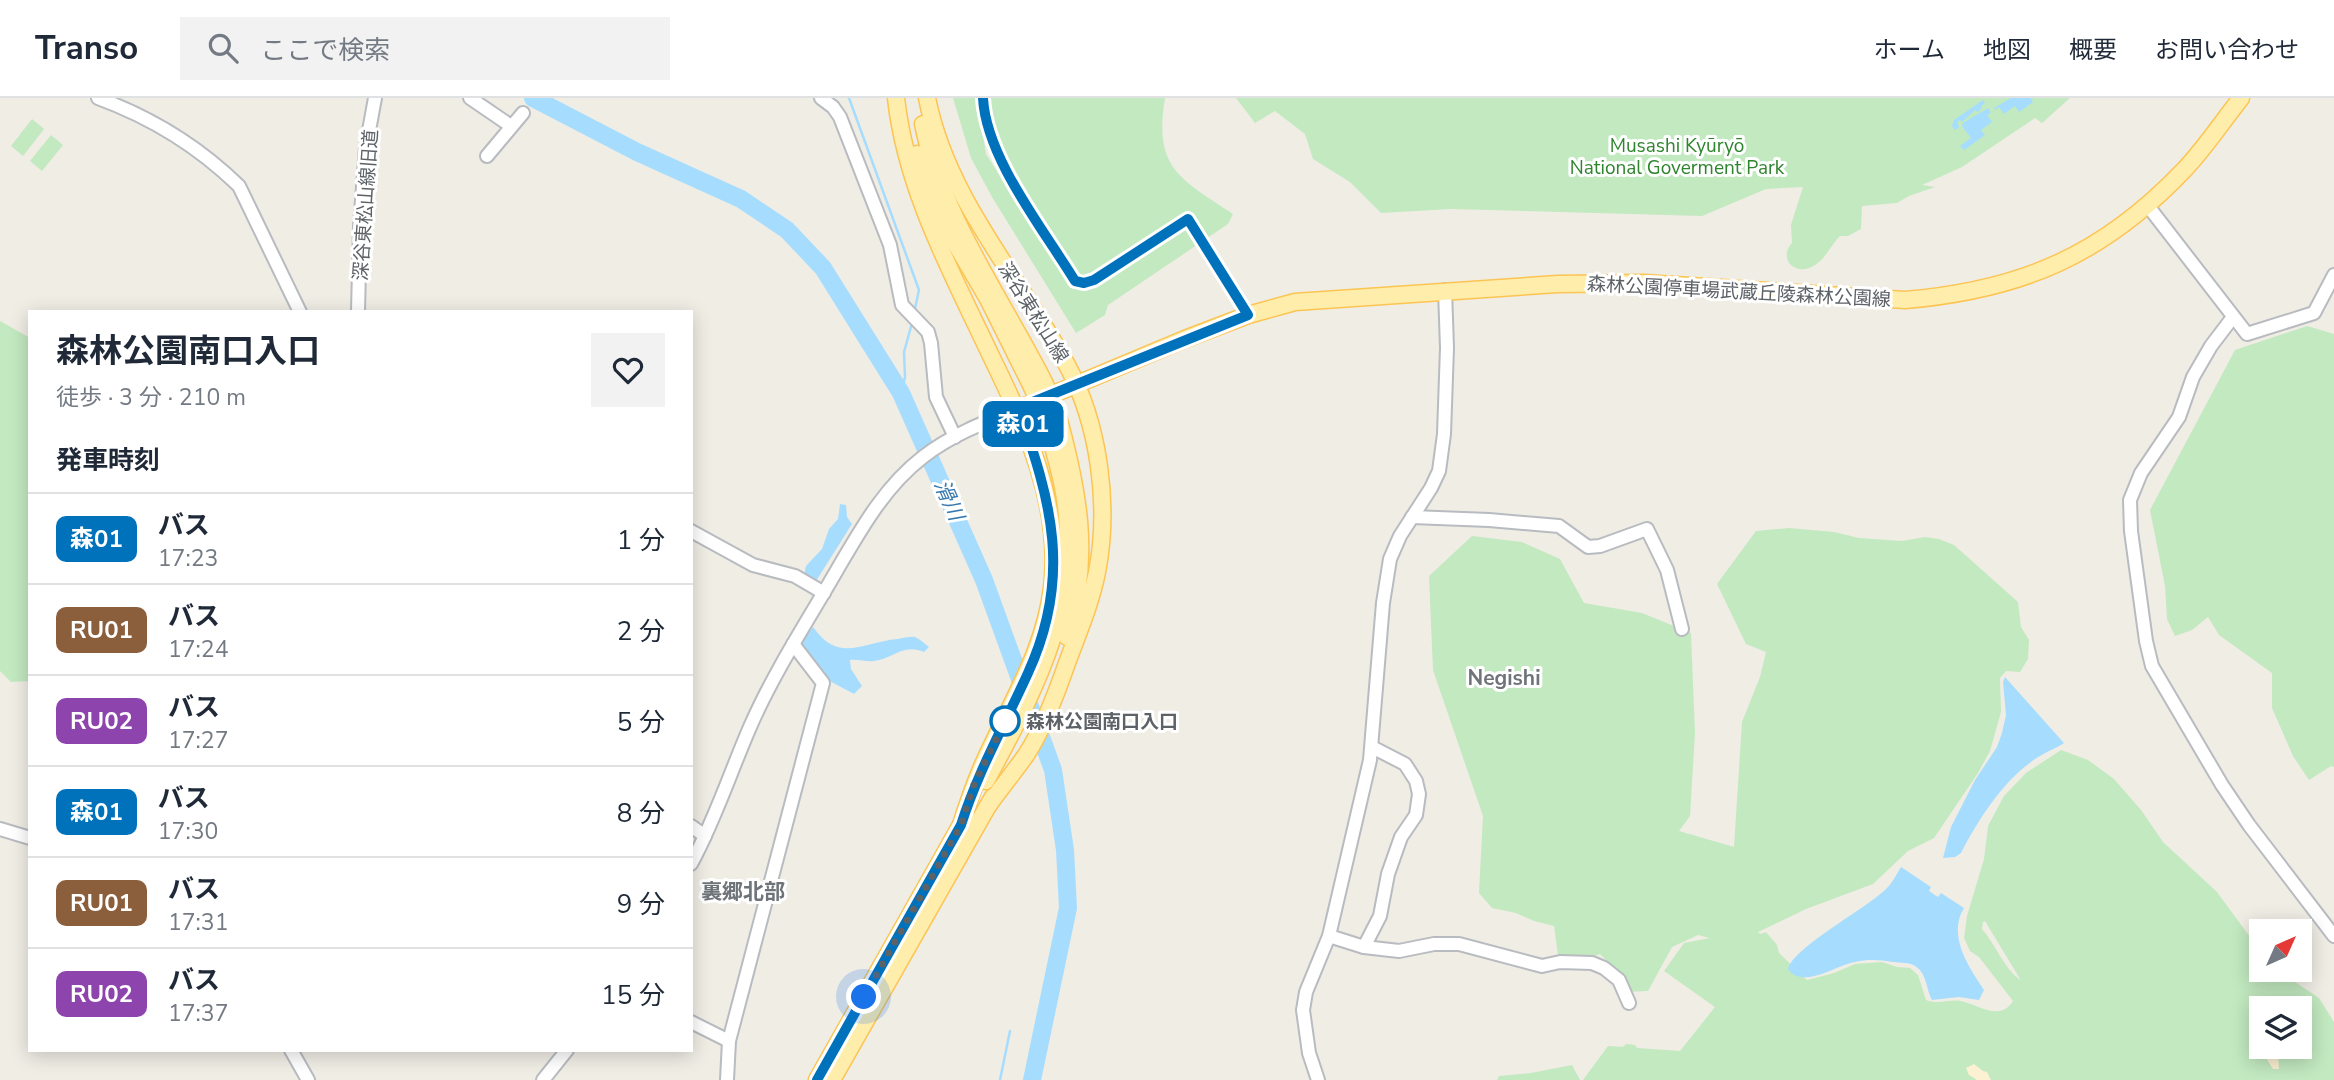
<!DOCTYPE html>
<html lang="ja">
<head>
<meta charset="utf-8">
<style>
	:root { --surface:#fff; --page:#f2f2f3; --text:#1f2937; --muted:#747a83; --line:#e0e1e3 }
	body { margin:0; font-family:"Nunito Sans","Noto Sans JP",sans-serif; background:var(--page); color:var(--text); height:100vh; display:flex; flex-direction:column; font-size:26px; white-space:nowrap }
	* { box-sizing:border-box; margin:0 }
	p { font-size:23px; color:var(--muted) }
	.icon { flex:none; width:38px; height:38px; fill:none; stroke:currentColor; stroke-width:2; stroke-linecap:round; stroke-linejoin:round }
	.map { position:relative; flex:1; overflow:hidden }
	.details { position:absolute; left:28px; top:212px; width:665px; height:742px; display:flex; flex-direction:column; background:var(--surface); border-radius:0px; box-shadow:0 4px 18px #0003 }
	.details>* { flex:none }
	.badge { padding:0 14px; border-radius:10px; font-size:24px; line-height:46px }
	.needle { width:46px; rotate:45deg }
	.controls { position:absolute; left:2249px; top:821px; display:grid; gap:14px }
	.controls a { display:grid; place-items:center; width:63px; height:63px; border-radius:0px; background:var(--surface); box-shadow:0 4px 18px #0003; font-size:35px }
	.you { position:absolute; width:35px; height:35px; margin:-18px; border:5px solid #fff; border-radius:50%; background:#1a73e8; box-shadow:0 0 0 10px #1a73e833 }
	.map>.badge { position:absolute; translate:-50% -50%; box-shadow:0 0 0 4px #fff }
	h2 { padding:0 28px; font-size:26px; line-height:63px }
	.round { display:grid; place-items:center; flex:none; width:74px; height:74px; border-radius:0px; background:var(--page) }
	.head { display:flex; align-items:center; justify-content:space-between; height:119px; padding:0 28px }
	h1 { font-size:33px; font-weight:700; line-height:52px }
	ul { padding:0; list-style:none }
	li { display:flex; align-items:center; gap:21px; height:91px; padding:0 28px; border-top:2px solid var(--line) }
	li div { flex:1 }
	li b { display:block; font-size:26px }
	li em { font-style:normal }
	li .badge { min-width:77px; font-weight:700; text-align:center }
	header { display:flex; align-items:center; gap:42px; box-sizing:border-box; height:98px; padding:0 35px; background:var(--surface); border-bottom:2px solid var(--line) }
	header strong { font-size:33px }
	nav { display:flex; gap:38px; margin-inline-start:auto; font-size:24px }
	.search { width:490px; height:63px; background:var(--page); display:flex; align-items:center; gap:18px; box-sizing:border-box; padding:0 24px; border-radius:0px; color:var(--muted); font-size:26px }
	.map>svg:first-child { display:block }
	.green { fill:#c2e9c0; fill-rule:evenodd }
	.sand { fill:#fdf1d3 }
	.water { fill:#a6ddff }
	.lines { fill:none; stroke-linecap:round; stroke-linejoin:round }
	.stream { stroke:#a6ddff; stroke-width:2.5 }
	.river { stroke:#a6ddff; stroke-width:18 }
	.minor-casing { stroke:#b8bbc0; stroke-width:16 }
	.major-casing { stroke:#fcc453; stroke-width:19 }
	.minor { stroke:#fff; stroke-width:12 }
	.major { stroke:#ffedab; stroke-width:16 }
	.major-bridge-casing { stroke:#fcc453; stroke-width:19; stroke-linecap:butt }
	.major-bridge { stroke:#ffedab; stroke-width:16 }
	.line-casing { stroke:#fff; stroke-width:16 }
	.line { stroke:#0072bc; stroke-width:10 }
	.walk { stroke:#5d6267; stroke-width:7; stroke-dasharray:0 12.6 }
	.stop-dot { fill:#fff; stroke:#0072bc; stroke-width:3.5 }
	.labels { text-anchor:middle; stroke-width:6; stroke-linejoin:round; paint-order:stroke }
	.park-label { font-size:19px; fill:#2f842e; stroke:#fff }
	.street-label { font-size:19px; fill:#5d6267; stroke:#fff }
	.stop-label { font-size:19px; font-weight:bold; fill:#5d6267; stroke:#fff; text-anchor:start }
	.water-label { font-size:21px; font-style:italic; fill:#3879b0; stroke:#fff }
	.neighbourhood-label { font-size:21px; font-weight:bold; fill:#6e7479; stroke:#fff }
</style>
</head>
<body>
<header>
<strong>Transo</strong>
<div class="search"><svg class="icon" aria-label="search" viewBox="0 0 24 24"><circle cx="10" cy="10" r="6"/><path d="M15 15l6 6"/></svg>ここで検索</div>
<nav><a>ホーム</a><a>地図</a><a>概要</a><a>お問い合わせ</a></nav>
</header>
<div class="map">
<svg width="2334" height="982" viewBox="0 0 2334 982">
	<rect width="100%" height="100%" fill="#f0ede5"/>
	<g class="green">
		<path d="M953,0H976L977,5V0H1165C1153,71 1181,81 1233,116L1228,126L1108,207L1105,217L1076,235L992,99L971,60ZM980,20L1003,79L1075,190L1072,189L986,56Z"/>
		<path d="M1236,0H2070L2042,25L2035,20L1962,69L1922,87L1935,89L1909,98L1897,105L1862,108L1861,131L1848,138H1840C1830,148 1824,165 1809,170C1792,176 1779,159 1792,145L1791,127L1803,89L1766,91L1702,118L1451,111L1381,115L1350,84L1313,61L1305,36L1275,13L1255,25Z"/>
		<path d="M32,21L44,31L23,58L11,48Z"/>
		<path d="M51,37L63,47L42,73L30,63Z"/>
		<path d="M0,223L30,240V583L11,584L0,573Z"/>
		<path d="M2307,228L2334,236V669L2331,668L2309,682L2293,658L2272,610V575L2219,537L2208,519L2192,532L2175,538L2167,521L2165,488L2150,412L2235,252Z"/>
		<path d="M1789,430L1834,434L1859,440L1902,443L1925,439L1939,441L1954,447L2018,504L2021,529L2029,542L2028,561L2020,574L2006,573L2000,580L2001,614L1990,653L1978,675L1934,740L1908,753L1873,786L1806,811L1758,834L1760,836L1766,834L1777,847L1779,855L1807,882L1834,875L1855,866L1882,864L1897,869L1910,870L1918,877L1926,902C1938,907 1948,901 1961,903C1979,907 2000,924 2013,903L1979,859L1970,853L1964,840L1967,818L1984,761L1988,728L2004,698L2026,675L2061,652L2088,662L2114,681L2141,712L2163,744L2217,794L2261,854V872H2277L2319,900L2334,924V982H1583L1608,948L1623,949L1626,946L1635,947L1637,950L1680,953L1715,909L1664,873L1684,845L1710,840L1698,837L1672,849L1648,893L1627,894L1620,876L1600,856L1591,859L1558,857L1554,828L1534,823L1516,815L1492,810L1479,795L1483,718L1433,572L1429,478L1472,438L1522,444L1560,461L1584,505L1642,515L1691,535L1695,635L1690,718L1679,733L1734,749L1742,624L1760,579L1766,554L1746,546L1717,486L1756,433ZM1985,823L2020,881V882C2003,869 1996,847 1982,831L1983,824ZM2261,910H2300V948H2261Z"/>
		<path d="M1572,967L1580,982H1497L1499,978L1531,975Z"/>
	</g>
	<g class="sand">
		<path d="M2262,949H2270L2272,954L2278,956L2279,971H2273L2261,952Z"/>
		<path d="M1974,966L1983,973L1987,974L1991,982H1977L1969,977L1966,970Z"/>
	</g>
	<g class="water">
		<path d="M2011,0H2031L2033,4L2019,14L2015,8L2004,16L1999,9L1995,12L1994,10Z"/>
		<path d="M1983,2L1985,5L1981,8L1982,10L1977,14L1975,12L1962,24L1960,22L1957,24L1959,29L1955,32L1952,28L1954,22Z"/>
		<path d="M1988,10L1991,15L1987,17L1992,24L1981,32L1985,37L1964,52L1960,48L1971,40L1962,28L1963,25Z"/>
		<path d="M840,406L846,407L847,419L852,426L816,483L804,477L806,468L822,451L829,431L838,421Z"/>
		<path d="M813,529C839,566 862,544 898,541C903,540 911,538 915,539C920,541 925,546 929,549L924,554C903,545 893,561 874,563C866,564 858,561 850,562L851,571L862,588L854,596L826,581L800,547Z"/>
		<path d="M2005,579L2064,645C2053,652 2041,656 2031,664C2001,686 1978,722 1961,755L1955,759L1943,760L1951,729L1975,682L1997,649L2002,635L2006,617L2003,584Z"/>
		<path d="M1901,769L1931,789L1929,793L1938,799L1941,795L1964,810C1947,838 1969,869 1984,892L1979,902L1959,899L1932,902C1926,891 1927,875 1915,868C1909,864 1900,865 1893,864C1880,862 1868,861 1855,864C1836,867 1803,892 1788,871C1793,850 1865,811 1885,792C1892,786 1896,777 1901,769Z"/>
	</g>
	<g class="lines">
		<g class="stream">
			<path d="M849,0L919,192L914,215"/>
			<path d="M901,295L905,279L904,254L912,225"/>
			<path d="M1000,982L1010,933"/>
		</g>
		<path class="river" d="M533,0L637,54L741,101L787,132L823,170L901,295L984,482L1053,672L1065,752L1068,810L1032,982"/>
		<g class="minor-casing">
			<g id="minor">
				<path d="M98,0C150,19 199,49 239,88L300,214"/>
				<path d="M470,0L511,28"/>
				<path d="M821,0L833,9L840,19L890,147L902,207L928,234L931,245L936,299L955,339"/>
				<path d="M487,58L523,15"/>
				<path d="M2148,108L2247,236L2314,215L2334,177"/>
				<path d="M358,214L360,128L366,49L375,0"/>
				<path d="M2233,219L2211,248L2193,279L2179,319L2141,375L2130,402L2131,433L2146,543L2152,568L2222,687L2249,727L2334,838"/>
				<path d="M1412,419L1489,422L1559,428L1588,449L1600,448L1647,431L1667,472L1682,531"/>
				<path d="M691,433L753,467L795,478L824,495"/>
				<path d="M691,728L705,738"/>
				<path d="M0,731L30,740"/>
				<path d="M691,766C715,722 730,675 750,629C774,574 807,524 837,472C861,431 885,388 923,359C951,337 985,324 1018,311"/>
				<path d="M1329,838L1364,849L1380,818L1388,776L1401,739L1416,717L1419,696L1416,683L1405,666L1372,649"/>
				<path d="M1364,849L1399,853L1434,846H1459L1542,868L1560,864L1592,865L1604,870L1619,882L1629,905"/>
				<path d="M691,924L729,943"/>
				<path d="M291,952L308,982"/>
				<path d="M543,982L567,952"/>
				<path d="M727,982L729,943L823,585L793,546"/>
				<path d="M1318,982L1309,955L1303,912L1306,894L1329,838L1370,662L1383,505L1390,461L1400,438L1431,390L1439,373L1444,336L1447,250L1445,192"/>
			</g>
		</g>
		<g class="major-casing">
			<g id="major">
				<path d="M896,0C906,92 952,175 991,258C1026,330 1062,407 1052,490C1045,547 1018,592 994,643C980,670 970,698 961,727"/>
				<path d="M927,0C947,101 1019,178 1067,267C1099,326 1110,407 1097,474C1091,505 1078,535 1067,565C1057,594 1043,631 1026,657C1014,674 1000,691 988,708"/>
				<path d="M923,26C942,119 1002,201 1044,284"/>
				<path d="M917,56L950,136L988,201L1032,289"/>
				<path d="M1018,311L1185,241L1248,217L1295,204L1558,186L1644,185L1905,202C2022,192 2103,157 2184,72C2205,50 2222,24 2241,0"/>
				<path d="M1056,311C1078,390 1092,458 1067,539"/>
				<path d="M986,683C1038,587 1086,497 1062,384C1057,361 1050,339 1044,317"/>
				<path d="M817,982L966,718"/>
				<path d="M832,982L993,699"/>
			</g>
		</g>
		<use href="#minor" class="minor"/>
		<use href="#major" class="major"/>
		<g class="major-bridge-casing">
			<g id="major-bridge">
				<path d="M1044,284L1056,311"/>
				<path d="M1032,289L1044,317"/>
			</g>
		</g>
		<use href="#major-bridge" class="major-bridge"/>
	</g>
	<g class="lines">
		<g class="line-casing">
			<path id="line" d="M817,982L961,727C978,673 1005,626 1028,575C1072,479 1052,404 1018,310L1248,217L1188,121L1094,182L1084,185L1075,183C1044,132 986,60 983,0"/>
		</g>
		<use href="#line" class="line"/>
		<path class="walk" d="M864,899L961,727L973,689L1005,623"/>
	</g>
	<circle class="stop-dot" cx="1005" cy="623" r="14"/>
	<g class="labels">
		<g class="park-label">
			<text x="1677" y="54">Musashi Kyūryō<tspan x="1677" dy="22">National Goverment Park</tspan></text>
		</g>
		<g class="street-label">
			<text transform="translate(365 107) rotate(-86)" y="7">深谷東松山線旧道</text>
			<text transform="translate(1739 193) rotate(3)" y="7">森林公園停車場武蔵丘陵森林公園線</text>
			<text transform="translate(1034 214) rotate(58)" y="7">深谷東松山線</text>
		</g>
		<g class="stop-label">
			<text x="1026" y="630">森林公園南口入口</text>
		</g>
		<g class="water-label">
			<text transform="translate(949 402) rotate(66)" y="7">滑川</text>
		</g>
		<g class="neighbourhood-label">
			<text x="1504" y="587">Negishi</text>
			<text x="743" y="801">裏郷北部</text>
		</g>
	</g>
</svg>
<div class="controls">
<a><svg class="needle" viewBox="-14 -14 28 28"><path d="M0-13l5 13h-10z" fill="#e53935"/><path d="M0 13l5-13h-10z" fill="#747a83"/></svg></a>
<a><svg class="icon" aria-label="layers" viewBox="0 0 24 24"><path d="M12 4l9 5-9 5-9-5zM3 14l9 5 9-5"/></svg></a>
</div>
<div class="you" style="left:864px;top:899px"></div>
<b class="badge" style="left:1023px;top:326px;background:#0072bc;color:#fff">森01</b>
<section class="details">
<div class="head"><div><h1>森林公園南口入口</h1><p>徒歩 · 3 分 · 210 m</p></div><a class="round"><svg class="icon" aria-label="heart" viewBox="0 0 24 24"><path d="M12 20l-8-8c-3-5 5-10 8-4 3-6 11-1 8 4z"/></svg></a></div>
<h2>発車時刻</h2>
<ul>
<li><span class="badge" style="background:#0072bc;color:#fff">森01</span><div><b>バス</b><p>17:23</p></div><em>1 分</em></li>
<li><span class="badge" style="background:#8b5e3c;color:#fff">RU01</span><div><b>バス</b><p>17:24</p></div><em>2 分</em></li>
<li><span class="badge" style="background:#8e44ad;color:#fff">RU02</span><div><b>バス</b><p>17:27</p></div><em>5 分</em></li>
<li><span class="badge" style="background:#0072bc;color:#fff">森01</span><div><b>バス</b><p>17:30</p></div><em>8 分</em></li>
<li><span class="badge" style="background:#8b5e3c;color:#fff">RU01</span><div><b>バス</b><p>17:31</p></div><em>9 分</em></li>
<li><span class="badge" style="background:#8e44ad;color:#fff">RU02</span><div><b>バス</b><p>17:37</p></div><em>15 分</em></li>
</ul>
</section>
</div>
</body>
</html>
